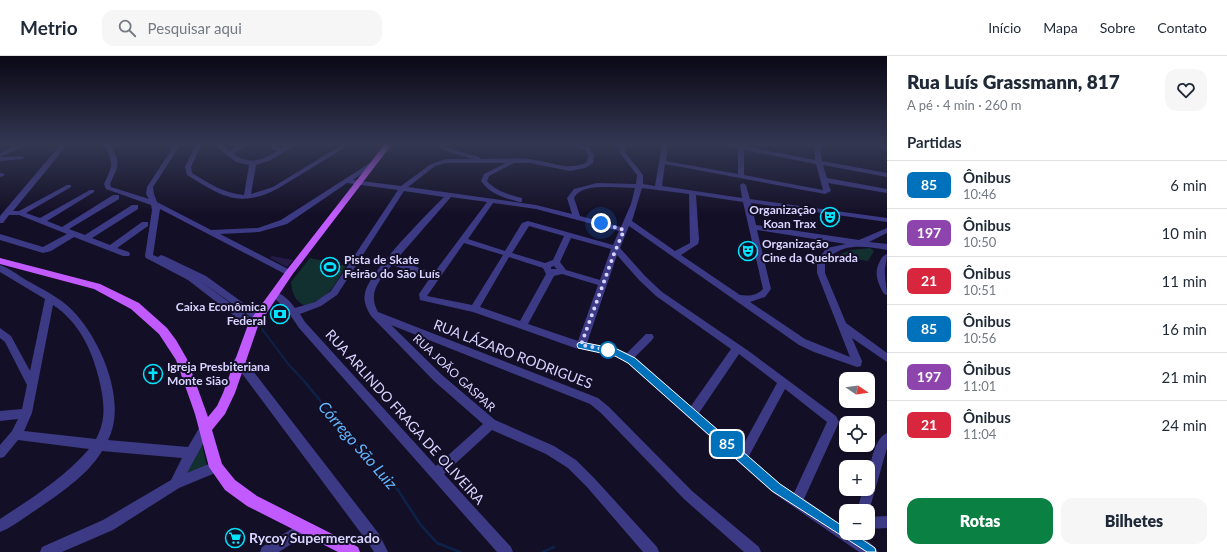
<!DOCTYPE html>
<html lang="pt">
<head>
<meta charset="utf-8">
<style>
	:root { --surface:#fff; --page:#f6f6f7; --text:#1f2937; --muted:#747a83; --line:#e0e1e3; --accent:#0b8043 }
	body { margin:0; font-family:Lato,sans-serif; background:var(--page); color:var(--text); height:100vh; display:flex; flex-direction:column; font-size:15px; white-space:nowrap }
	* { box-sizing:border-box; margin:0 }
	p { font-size:13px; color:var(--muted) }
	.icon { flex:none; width:22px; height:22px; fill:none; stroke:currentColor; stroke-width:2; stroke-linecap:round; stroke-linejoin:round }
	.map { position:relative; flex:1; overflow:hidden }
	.panel { display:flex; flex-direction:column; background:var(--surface); width:340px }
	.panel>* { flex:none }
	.badge { padding:0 8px; border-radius:6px; font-size:14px; line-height:26px }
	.needle { width:26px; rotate:103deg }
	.buttons { position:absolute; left:839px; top:316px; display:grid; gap:8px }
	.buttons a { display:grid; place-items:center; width:36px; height:36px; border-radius:8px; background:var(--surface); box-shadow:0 1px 3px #0004; font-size:20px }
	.you { position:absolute; width:20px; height:20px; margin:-10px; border:3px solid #fff; border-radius:50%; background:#1a73e8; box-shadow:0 0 0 6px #1a73e833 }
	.map>.badge { position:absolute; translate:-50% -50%; box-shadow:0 0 0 2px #fff }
	h2 { padding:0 20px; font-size:15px; line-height:36px }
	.round { display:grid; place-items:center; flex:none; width:42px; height:42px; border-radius:12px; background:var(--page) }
	.head { display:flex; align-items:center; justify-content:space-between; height:68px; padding:0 20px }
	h1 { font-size:19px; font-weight:800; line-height:30px }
	.cta { display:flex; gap:8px; margin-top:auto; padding:8px 20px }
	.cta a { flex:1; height:46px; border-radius:12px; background:var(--accent); color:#fff; font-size:16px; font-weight:800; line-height:46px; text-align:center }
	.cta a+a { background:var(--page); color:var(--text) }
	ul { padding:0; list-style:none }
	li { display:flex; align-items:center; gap:12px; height:48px; padding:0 20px; border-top:1px solid var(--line) }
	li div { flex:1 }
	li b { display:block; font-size:15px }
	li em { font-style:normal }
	li .badge { min-width:44px; font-weight:700; text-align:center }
	header { display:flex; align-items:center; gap:24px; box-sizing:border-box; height:56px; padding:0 20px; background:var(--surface); border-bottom:1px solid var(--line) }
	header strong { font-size:19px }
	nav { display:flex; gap:22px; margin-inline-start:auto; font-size:14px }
	.search { width:280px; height:36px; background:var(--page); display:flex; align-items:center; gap:10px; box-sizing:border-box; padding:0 14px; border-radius:12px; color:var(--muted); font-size:15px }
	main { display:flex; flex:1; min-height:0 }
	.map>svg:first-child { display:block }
	.green { fill:#12302f }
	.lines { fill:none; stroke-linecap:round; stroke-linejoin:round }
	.stream-far1 { stroke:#0c2248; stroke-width:2 }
	.stream { stroke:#0c2248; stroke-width:2.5 }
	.building { fill:#241b47 }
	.minor { fill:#3d3a85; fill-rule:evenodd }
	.major { fill:#c25bff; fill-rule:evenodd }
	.line { fill:#0072bc; stroke:#fff }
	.walk { stroke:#d9d4ff; stroke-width:4; stroke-dasharray:0 7.2 }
	.stop-dot { fill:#fff; stroke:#0072bc; stroke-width:2 }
	.labels { text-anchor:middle; stroke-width:4; stroke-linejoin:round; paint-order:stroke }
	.poi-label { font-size:12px; font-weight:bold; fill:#d9d4ff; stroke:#130f26; text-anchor:start }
	.street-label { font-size:12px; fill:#d9d4ff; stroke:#130f26 }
	.near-street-label { font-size:14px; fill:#d9d4ff; stroke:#130f26 }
	.near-poi-label { font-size:14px; font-weight:bold; fill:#d9d4ff; stroke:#130f26; text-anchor:start }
	.near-water-label { font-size:16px; font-style:italic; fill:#62b6ff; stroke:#130f26 }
</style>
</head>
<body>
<header>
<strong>Metrio</strong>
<div class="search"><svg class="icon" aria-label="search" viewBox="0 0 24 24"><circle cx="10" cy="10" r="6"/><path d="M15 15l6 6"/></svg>Pesquisar aqui</div>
<nav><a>Início</a><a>Mapa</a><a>Sobre</a><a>Contato</a></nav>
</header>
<main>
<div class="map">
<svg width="887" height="496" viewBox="0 0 887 496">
	<rect width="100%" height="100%" fill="#130f26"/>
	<g class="green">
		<path d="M870,192L874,195L868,205L835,200L851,194Z"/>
		<path d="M310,202L346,210C332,233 332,238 306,250C295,246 292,237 291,226Z"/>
		<path d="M202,388L207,411L178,424Z"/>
	</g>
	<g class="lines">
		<path class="stream-far1" d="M262,273L289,309L305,326"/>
		<g class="stream">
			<path d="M304,325L378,415L398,434L420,468L437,487L460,496"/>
			<path d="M543,496L554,491"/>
		</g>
	</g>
	<path class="building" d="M272,200L293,204L287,211L270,202Z"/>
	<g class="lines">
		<g class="minor">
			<path d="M20,88H29L0,101V97Z"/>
			<path d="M61,88H68L13,155H19L67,129H71V131L26,157L40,162L90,134H94V136L47,165L62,171L113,139H119V143L69,173L85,179L132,149H138V153L92,182L110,189L142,166H148V170L117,192L129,196L130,198L129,200H123L74,181L51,195L43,197L0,184V178L43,191L67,178L19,159H9L3,167H0V160Z"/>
			<path d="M104,88H110C121,108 119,108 110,128L111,131L149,143L146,138L147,131L175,88H181L153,131L154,138L157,146L211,174L258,172L281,164L373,105L378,106L353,124L401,130L431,108L446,103H473L446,95L434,88H442L450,93L479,101L480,103C496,103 513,102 529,103C549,105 569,116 587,106L588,99L585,94L564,88H576L589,92L594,99L593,107L585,112L570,115L530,107H514L489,120L487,125C495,135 510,139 522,142V146H519C504,142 490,138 481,125L484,118L506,107H446L435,110L408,131L536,149L572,158L567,142L574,133L597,127L636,128L637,119L619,96L621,88H627L625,96L643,119V128L655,130L662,88H668L666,105L738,118V93L719,88H744V90L815,104L814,88H820L822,105L887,117V121L823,109L827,122L887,133V137L828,127L831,135L825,138L665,108L662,130L742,142L740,129L743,127L746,129L750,143L887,162V166L751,147L756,169L859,184L887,172V177L869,186L887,188V194C865,190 842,186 825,205V217L846,267L887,297V306L852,282L862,305L861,310L857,311L814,296L799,289L629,170L620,192L645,220L662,236L750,296L836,360L839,366L804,443L846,472V477C857,477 873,486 878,496H859L772,436L627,307L615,300L575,292L473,256L420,244L419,238L430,222L392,209C380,224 367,236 378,256L598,342L609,351L692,435L759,491L761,496H744L684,443L601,357L590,348L391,269L442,319L495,364L554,390L576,404L595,423L657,491L659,496H643L587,431L568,412L546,398L492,374L444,418L511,491L513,496H497L299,272L287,254L270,238L274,235C283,238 290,245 295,252L315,246L331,235L398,134L347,127L287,168L259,176L220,178L292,215L293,217L289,220L160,153L153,199L158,201L161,199L164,200L206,220L261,260L263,262L261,264H255L199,224L256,266L258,269L256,272H250L188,224L146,202L145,200L152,154L151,149L106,133L104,128C113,108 114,109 104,88ZM744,94L816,108L823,134L744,119ZM611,131L635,132L631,148L621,171L580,160L574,142C580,130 599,131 611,131ZM642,132L689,138L690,187L675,195L632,165ZM404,135L444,141C427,158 368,217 365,237C363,246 367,253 371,260L434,325L483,368L436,410L305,266L300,258L321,250L337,239ZM696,139L743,146L763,233C756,240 749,240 740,239L681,199L698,188L699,184ZM451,141L487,146L434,217L396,204ZM493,147L536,153L619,175L613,189L528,165L522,167L505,195L468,183ZM529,170L564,180L553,204L545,207L512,197ZM757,174L846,188L827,192L817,204V217L850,301L805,283L750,246L765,241L771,233ZM571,182L611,193L600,224L566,214L560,206ZM464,187L503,199L472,249L427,240ZM617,199L639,224L656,240L731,293L691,350L635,301L652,284L654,281L652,278H646L627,297L617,293L587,287ZM509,201L543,212L546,218L520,265L480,251ZM554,210L557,213H551V211ZM562,218L598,229L578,285L528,268L554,220ZM739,298L777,327L741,393L699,357ZM785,333L827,366L794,437L780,428L749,400Z"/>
			<path d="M196,88H202L191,111L192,117C210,128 223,137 244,139L249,109L236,106L213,88H220L229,95L242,88H250L233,98C250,109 260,105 277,95L263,88H272L281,93L289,88H297L271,104L256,109L251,138L264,134L273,131L343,88H351L277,133C238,153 220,139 187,119L185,111Z"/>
			<path d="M869,88L887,89V93L870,89Z"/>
			<path d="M21,100L24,102L23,103L0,105V101Z"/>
			<path d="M0,117L4,118L5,119L0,121Z"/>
			<path d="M887,198C887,205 884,212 885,219C885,226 887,232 887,239L884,238C878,227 873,217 880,205C882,201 883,200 887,198Z"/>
			<path d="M0,209C9,212 18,219 26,224C42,233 59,241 72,254C100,282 128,346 108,384L188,391L201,369L205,368L209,369L211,373L187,417L216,405L220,407L222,411L220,415L179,432L113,474L62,496H40L42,491L103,464L171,424L182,402L102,395C87,421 52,443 27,460C18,466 10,472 0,476V463C32,442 64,422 89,393L18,384L4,401L0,402V389L12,375L18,363L0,365V355L22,353L27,329L5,286L0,282V272L11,280L30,315L45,243L0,216ZM53,249C79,266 92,294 99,323C104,345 107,363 96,383L24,375L32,357Z"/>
			<path d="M239,301L243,302L379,478L388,496H374L369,488L235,308L234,305L235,302Z"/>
			<path d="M887,377V392L869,455L868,458V455H857L863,433H868C868,419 872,383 887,377Z"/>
			<path d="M887,460V472L868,473V461Z"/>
			<path d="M303,466L308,467L309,472L308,477L279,496H260L262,491Z"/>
		</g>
		<path class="major" d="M385,88H392L292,219L258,270L235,337L225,358L212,374L222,408L235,424L257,440L358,491L360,496H338L247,450L225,434L209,411L195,358L176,304L159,278L131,253L94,233L0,208V202L100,228L139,247L167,272L176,284L187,303L208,361L217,350L223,337L249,266L286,215Z"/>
	</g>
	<linearGradient id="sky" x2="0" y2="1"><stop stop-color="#0a0815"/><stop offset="0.56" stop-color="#333752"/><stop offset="1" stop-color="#333752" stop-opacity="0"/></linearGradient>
	<rect width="887" height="158" fill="url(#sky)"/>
	<path class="line" d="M581,286L617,293L635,302L780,428L875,492L876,496H867L772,435L628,307L615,300L578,292L577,289L578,287Z"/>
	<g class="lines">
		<path class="walk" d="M601,167L624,174L614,198L581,289L608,294"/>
	</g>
	<defs>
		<g id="theatre-ring" transform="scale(1)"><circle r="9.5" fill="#130f26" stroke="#00e5ff" stroke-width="1.5"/><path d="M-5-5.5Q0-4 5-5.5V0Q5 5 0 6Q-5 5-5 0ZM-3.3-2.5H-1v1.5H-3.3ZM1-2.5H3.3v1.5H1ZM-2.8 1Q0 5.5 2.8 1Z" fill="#00e5ff"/></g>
		<g id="stadium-ring" transform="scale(1)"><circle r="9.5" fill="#130f26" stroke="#00e5ff" stroke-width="1.5"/><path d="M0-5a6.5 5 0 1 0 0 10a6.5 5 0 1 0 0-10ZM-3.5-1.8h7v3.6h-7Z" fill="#00e5ff"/></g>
		<g id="bank-ring" transform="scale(1)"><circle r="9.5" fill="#130f26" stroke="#00e5ff" stroke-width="1.5"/><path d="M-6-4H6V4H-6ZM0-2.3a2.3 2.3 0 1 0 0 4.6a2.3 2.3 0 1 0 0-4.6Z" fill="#00e5ff"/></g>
		<g id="church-ring" transform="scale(1)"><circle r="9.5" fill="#130f26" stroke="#00e5ff" stroke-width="1.5"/><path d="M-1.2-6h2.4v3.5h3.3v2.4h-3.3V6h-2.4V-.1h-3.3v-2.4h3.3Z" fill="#00e5ff"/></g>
		<g id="supermarket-ring" transform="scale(1)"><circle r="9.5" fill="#130f26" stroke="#00e5ff" stroke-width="1.5"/><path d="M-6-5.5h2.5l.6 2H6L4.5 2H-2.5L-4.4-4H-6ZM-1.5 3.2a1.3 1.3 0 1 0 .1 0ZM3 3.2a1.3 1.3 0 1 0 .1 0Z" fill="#00e5ff"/></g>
	</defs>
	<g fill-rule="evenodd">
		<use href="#theatre-ring" x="830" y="161"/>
		<use href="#theatre-ring" x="748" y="195"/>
		<use href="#stadium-ring" x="330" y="211"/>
		<use href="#bank-ring" x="280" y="258"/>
		<use href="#church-ring" x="153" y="318"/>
		<use href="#supermarket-ring" x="235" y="482"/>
	</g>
	<circle class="stop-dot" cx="608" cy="294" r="8"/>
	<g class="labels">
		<g class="poi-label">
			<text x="816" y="158" text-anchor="end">Organização<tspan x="816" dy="14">Koan Trax</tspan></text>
			<text x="762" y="192">Organização<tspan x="762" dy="14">Cine da Quebrada</tspan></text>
			<text x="344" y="208">Pista de Skate<tspan x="344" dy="14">Feirão do São Luís</tspan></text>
			<text x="266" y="255" text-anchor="end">Caixa Econômica<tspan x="266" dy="14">Federal</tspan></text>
			<text x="167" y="315">Igreja Presbiteriana<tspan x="167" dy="14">Monte Sião</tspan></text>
		</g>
		<g class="street-label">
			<text transform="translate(454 317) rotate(43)" y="4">RUA JOÃO GASPAR</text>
		</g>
		<g class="near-street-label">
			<text transform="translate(513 298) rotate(21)" y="5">RUA LÁZARO RODRIGUES</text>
			<text transform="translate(405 361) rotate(48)" y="5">RUA ARLINDO FRAGA DE OLIVEIRA</text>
		</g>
		<g class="near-poi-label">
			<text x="249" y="487">Rycoy Supermercado</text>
		</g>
		<g class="near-water-label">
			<text transform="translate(358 389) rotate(49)" y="6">Córrego São Luiz</text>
		</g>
	</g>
</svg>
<div class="buttons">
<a><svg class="needle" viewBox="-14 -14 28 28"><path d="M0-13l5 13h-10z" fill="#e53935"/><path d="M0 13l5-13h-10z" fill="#747a83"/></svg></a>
<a><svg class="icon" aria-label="locate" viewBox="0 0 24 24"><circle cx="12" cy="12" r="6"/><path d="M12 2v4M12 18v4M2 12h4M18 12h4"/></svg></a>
<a>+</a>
<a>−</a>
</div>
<div class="you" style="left:601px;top:167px"></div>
<b class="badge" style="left:727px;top:388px;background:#0072bc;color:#fff">85</b>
</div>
<section class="panel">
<div class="head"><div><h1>Rua Luís Grassmann, 817</h1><p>A pé · 4 min · 260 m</p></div><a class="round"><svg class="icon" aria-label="heart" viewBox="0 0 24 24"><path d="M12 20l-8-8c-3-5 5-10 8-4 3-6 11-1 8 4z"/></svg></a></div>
<h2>Partidas</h2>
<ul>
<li><span class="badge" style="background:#0072bc;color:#fff">85</span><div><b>Ônibus</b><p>10:46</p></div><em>6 min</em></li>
<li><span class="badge" style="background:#8e44ad;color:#fff">197</span><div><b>Ônibus</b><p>10:50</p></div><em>10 min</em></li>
<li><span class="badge" style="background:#d7263d;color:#fff">21</span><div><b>Ônibus</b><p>10:51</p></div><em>11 min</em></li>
<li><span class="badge" style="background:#0072bc;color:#fff">85</span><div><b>Ônibus</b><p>10:56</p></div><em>16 min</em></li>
<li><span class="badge" style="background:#8e44ad;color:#fff">197</span><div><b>Ônibus</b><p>11:01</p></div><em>21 min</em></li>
<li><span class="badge" style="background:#d7263d;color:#fff">21</span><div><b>Ônibus</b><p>11:04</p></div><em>24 min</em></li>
</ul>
<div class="cta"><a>Rotas</a><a>Bilhetes</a></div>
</section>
</main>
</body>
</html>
